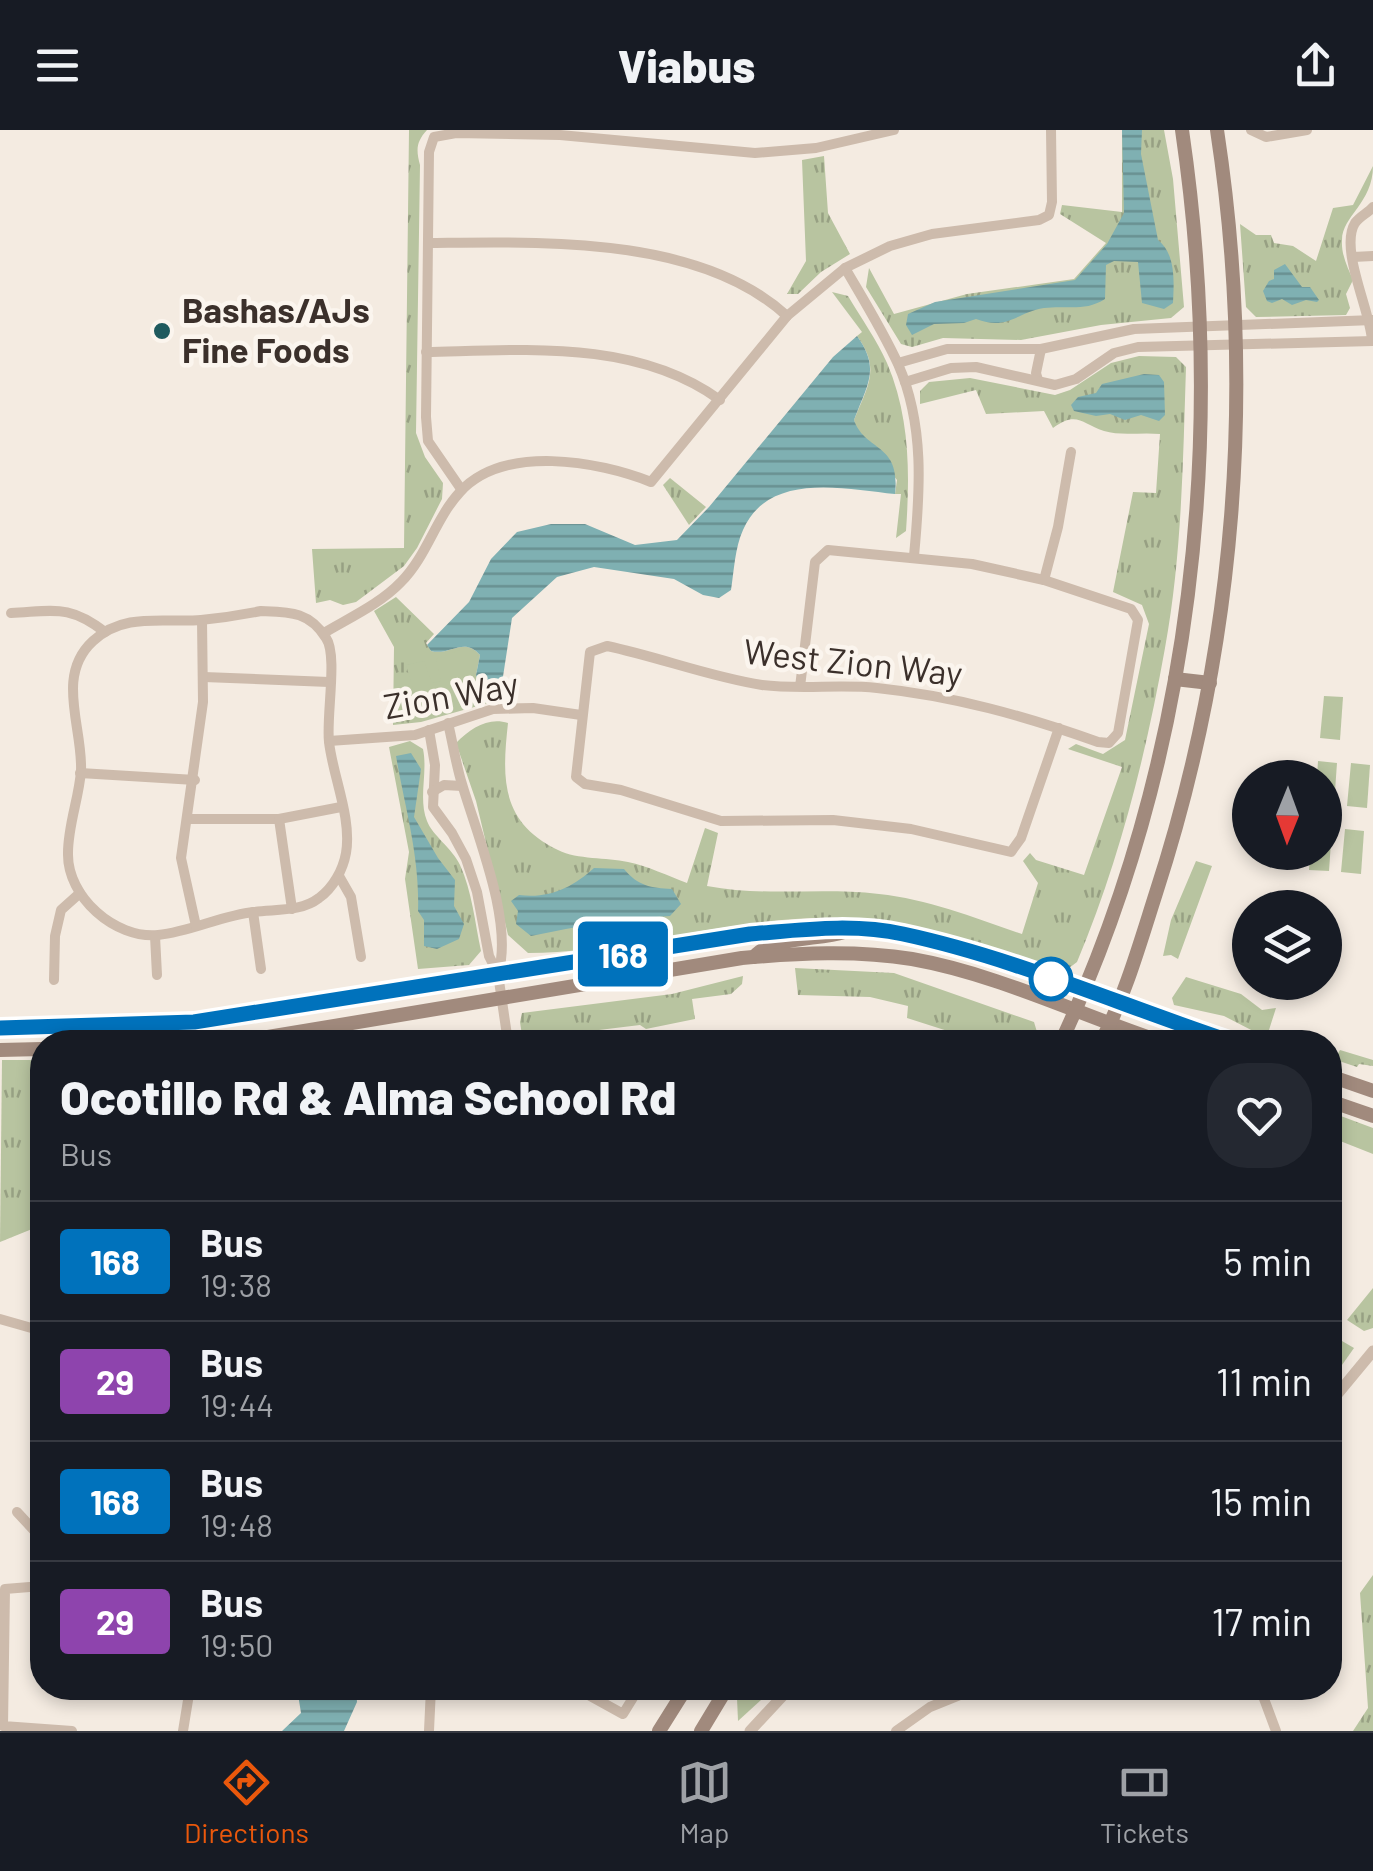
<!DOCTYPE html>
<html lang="en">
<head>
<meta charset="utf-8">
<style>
	:root { --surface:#171b24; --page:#242831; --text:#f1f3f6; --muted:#9ea1a6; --line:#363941; --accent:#ea580c }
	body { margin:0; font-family:Barlow,sans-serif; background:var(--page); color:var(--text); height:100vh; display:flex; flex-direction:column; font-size:38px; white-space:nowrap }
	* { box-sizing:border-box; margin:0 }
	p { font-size:32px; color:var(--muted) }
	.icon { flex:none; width:55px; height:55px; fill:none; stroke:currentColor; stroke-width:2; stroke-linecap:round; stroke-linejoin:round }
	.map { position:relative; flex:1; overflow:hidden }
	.sheet { position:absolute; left:30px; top:900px; width:1312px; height:670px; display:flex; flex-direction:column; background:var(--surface); border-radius:40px; box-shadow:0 5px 15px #0003 }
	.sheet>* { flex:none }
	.badge { padding:0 20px; border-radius:8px; font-size:35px; line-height:65px }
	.needle { width:65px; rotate:181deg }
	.fabs { position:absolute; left:1232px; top:630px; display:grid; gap:20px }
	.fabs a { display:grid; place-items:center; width:110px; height:110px; border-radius:50%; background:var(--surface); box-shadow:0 5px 15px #0003; font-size:50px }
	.map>.badge { position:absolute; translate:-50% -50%; box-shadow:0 0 0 5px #fff }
	.round { display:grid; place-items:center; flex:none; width:105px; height:105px; border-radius:40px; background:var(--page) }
	.headline { display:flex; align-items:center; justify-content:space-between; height:170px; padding:0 30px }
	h1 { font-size:48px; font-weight:800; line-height:75px }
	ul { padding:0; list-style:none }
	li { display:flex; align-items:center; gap:30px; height:120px; padding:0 30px; border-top:2px solid var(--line) }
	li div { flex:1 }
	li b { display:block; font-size:38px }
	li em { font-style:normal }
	li .badge { min-width:110px; font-weight:700; text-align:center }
	header { display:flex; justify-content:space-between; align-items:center; height:130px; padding:0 30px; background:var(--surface); font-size:45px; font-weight:800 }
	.tabs { display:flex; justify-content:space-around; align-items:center; height:140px; border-top:2px solid var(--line); background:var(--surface); font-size:28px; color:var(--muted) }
	.tabs a { display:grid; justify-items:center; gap:5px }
	.tabs .selected { color:var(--accent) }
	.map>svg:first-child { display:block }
	.grass { fill:url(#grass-tufts) }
	.garden { fill:#b8c4a0 }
	.water { fill:url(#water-rules) }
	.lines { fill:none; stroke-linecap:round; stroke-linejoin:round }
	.minor { stroke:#cdbbac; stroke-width:10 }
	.tertiary { stroke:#cdbbac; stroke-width:11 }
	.secondary { stroke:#a18a7d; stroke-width:14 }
	.line-casing { stroke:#fff; stroke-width:22 }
	.line { stroke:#0072bc; stroke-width:15 }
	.poi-dot { fill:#1f5a5e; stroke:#fbf5ee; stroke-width:4 }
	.stop-dot { fill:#fff; stroke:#0072bc; stroke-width:5 }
	.labels { text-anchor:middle; stroke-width:9; stroke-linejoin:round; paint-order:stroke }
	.poi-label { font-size:35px; font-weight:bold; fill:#3b302b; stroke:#fbf5ee; text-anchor:start }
	.street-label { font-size:35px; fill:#3b302b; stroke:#fbf5ee }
</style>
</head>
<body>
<header><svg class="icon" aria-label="menu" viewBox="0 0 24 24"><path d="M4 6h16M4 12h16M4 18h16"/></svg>Viabus<svg class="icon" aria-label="share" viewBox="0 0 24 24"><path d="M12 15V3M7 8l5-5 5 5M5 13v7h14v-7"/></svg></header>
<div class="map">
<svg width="1373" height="1601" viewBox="0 0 1373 1601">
	<defs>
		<pattern id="grass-tufts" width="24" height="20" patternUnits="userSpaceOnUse" patternTransform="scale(2.5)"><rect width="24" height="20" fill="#b8c4a0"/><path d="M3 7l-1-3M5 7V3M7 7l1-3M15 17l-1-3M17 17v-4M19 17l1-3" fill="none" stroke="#97a083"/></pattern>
		<pattern id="water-rules" width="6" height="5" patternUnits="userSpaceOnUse" patternTransform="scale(2.5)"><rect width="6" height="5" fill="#7fb0b2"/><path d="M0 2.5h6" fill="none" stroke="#699091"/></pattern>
	</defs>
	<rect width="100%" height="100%" fill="#f4ebe1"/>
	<g class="grass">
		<path d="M409,0H427C416,12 416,20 420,35L416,303L425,327L443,353L442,369L417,418L404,436L356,472L343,475L330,470L316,473L312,419L404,418Z"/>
		<path d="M1122,0H1164L1173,49L1184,177L1171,188L1101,195L1021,210L943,208L912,217L901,214L866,157L869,138L894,184L967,164L1074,149L1106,113L1060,84L1062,75L1122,82Z"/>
		<path d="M824,26L828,83L850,124L821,142L798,164H787L806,131L802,30Z"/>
		<path d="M1373,36C1373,73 1342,86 1342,110C1341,125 1348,138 1353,150L1346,164L1350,178L1346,185L1256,187L1246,177L1240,94L1256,105H1271L1274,113L1293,116L1316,131L1333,78L1353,75Z"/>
		<path d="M832,162L848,166C861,188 877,210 887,233C910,287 910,343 906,401L896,408L901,364H895L897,350L856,298L854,290C868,255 881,239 857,206L862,202Z"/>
		<path d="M1139,226L1176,227L1186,237C1183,330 1182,425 1165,518C1146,625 1119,732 1077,832L1065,841C992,819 917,790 841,788C736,785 632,822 528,823L508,805L476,671L456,613C471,598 488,587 508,593C502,648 500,692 558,720C578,730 606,727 628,732C648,736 668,746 687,753L705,698L718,703L707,756C764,767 821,757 879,764C928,769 975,788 1022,804L1038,753L1023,731L1030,723L1036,730L1084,745L1122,637L1068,619L1076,614L1103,624L1125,610L1149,494L1142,475L1113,462L1133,362L1156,363L1160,304C1142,302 1120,306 1104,301C1082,294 1077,280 1053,298L1044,281L986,284L976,260L920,274V261L929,252L970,248L1055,265L1070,260L1111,233Z"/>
		<path d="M670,348L706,377L689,395L663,355Z"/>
		<path d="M396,467L434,504L426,513L431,521C450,526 464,506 480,525L476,545L491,555L502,553L506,568L421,592L393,595L394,517L374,481Z"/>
		<path d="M410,611L423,619C428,643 418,668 427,691C432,705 452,718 460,735C472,761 475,793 481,821L469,835L418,839L405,749L409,722L389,617Z"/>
		<path d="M1196,731L1212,736L1178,829L1171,825L1163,826L1171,790Z"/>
		<path d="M795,838L894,843L1034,892L1040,912H982L907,888L908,876L870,867L798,865Z"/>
		<path d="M743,846L742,854L731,864L692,869L695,889L646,899L640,895L599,900L582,908H554L551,912H523L520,892L522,883L672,864Z"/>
		<path d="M1186,847L1241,864L1262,880L1276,878L1269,900L1257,903L1224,886L1174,875L1172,868Z"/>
		<path d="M1340,920L1373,930V936L1359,934L1357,937L1330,928V922L1337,925Z"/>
		<path d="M2,930H42V1095L0,1112Z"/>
		<path d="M1330,982L1373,998V1024L1330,1007Z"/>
		<path d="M1373,1158V1198L1364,1201L1347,1190Z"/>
		<path d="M1330,1204L1354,1218L1330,1252Z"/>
		<path d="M1373,1445V1601H1353L1368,1578L1360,1463Z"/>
		<path d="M744,1558H774L738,1591L737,1568Z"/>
	</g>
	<g class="garden">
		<path d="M465,518L473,520L478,526L473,543L477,558L459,563L463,576L421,587L406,535L424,531L432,553L441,551L436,529Z"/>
		<path d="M1324,566L1343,567L1340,610L1320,608Z"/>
		<path d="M1318,631L1337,633L1334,675L1325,674V648L1317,647Z"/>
		<path d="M1351,633L1370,635L1367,678L1347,676Z"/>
		<path d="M1325,698H1332L1329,741L1309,740L1310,723L1325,722Z"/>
		<path d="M1345,699L1364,701L1361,744L1341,742Z"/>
	</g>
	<g class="water">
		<path d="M1122,0H1142L1141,24L1158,110C1176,124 1174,152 1173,173L1164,179L1142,173L1138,132L1114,131L1106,135L1105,169C1085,182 1067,175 1044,178C1017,182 1008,201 976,189L964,193L934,194L912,205L906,195L908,184L935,172L1075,150L1107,114L1124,83Z"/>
		<path d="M1285,134L1302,157H1310L1319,170L1317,172L1306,170L1292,175L1282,169L1272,173L1267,171L1263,161L1269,151L1274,149V140Z"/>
		<path d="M857,206C881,239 867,255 854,290C865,322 901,312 895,364C844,359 769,341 743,400C735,417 734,441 731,460L719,468L703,465L674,449L594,437L557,447L512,488L502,553L480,555L476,545L480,525C464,506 450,526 431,521L427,515L469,472L491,429L517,402L551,394H585L635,415L677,410L709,377L833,227Z"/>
		<path d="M1144,244L1159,245L1164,252L1165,285L1159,291L1141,285L1125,290L1110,284L1096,286L1074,281L1071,275L1078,267L1096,263L1102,254Z"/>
		<path d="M411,623L421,639L414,687L438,728L455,750L454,776L464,794L459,809L437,819L424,816V790L418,781C420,727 405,678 396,626Z"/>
		<path d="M594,738L624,739C638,756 651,758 672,759L681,774L670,786C623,789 578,796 531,806L516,794L518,781L511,771L519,765C550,769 573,757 594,738Z"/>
		<path d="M297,1558H356L357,1572L344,1601H282L301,1583Z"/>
	</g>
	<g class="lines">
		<g class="minor">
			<path d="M1251,0L1266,7L1307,0"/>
			<path d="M428,113C540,112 699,105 787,186"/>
			<path d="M1353,127L1373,126"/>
			<path d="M845,138C863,169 883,201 898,234C925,295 920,362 914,426"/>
			<path d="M1372,211C1371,182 1339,119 1355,93C1360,86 1368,83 1373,77"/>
			<path d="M426,222C524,220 636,209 720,270"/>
			<path d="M898,233L947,219H1041L1134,199L1373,190"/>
			<path d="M1038,250L1036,243L1041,219"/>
			<path d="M905,252L951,238L976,237L1055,255L1076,249L1114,223L1138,217L1373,211"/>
			<path d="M461,359L428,311L426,287L429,22L434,7L456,3L560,5L755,23L816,18L894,0"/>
			<path d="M1044,450L1058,397L1071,322"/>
			<path d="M261,481C289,482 309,481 326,508C338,525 326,586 329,612C333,647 352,688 346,723C343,740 333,758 319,768C301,782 276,779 254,782C222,785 191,802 158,805C115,809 67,767 68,723C68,695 79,668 81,641C83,597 55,546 93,511C124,482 163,493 201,490C221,488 241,485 261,481Z"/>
			<path d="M11,483C54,481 69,474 105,502"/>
			<path d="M324,503C349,488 380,474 401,452C427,426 435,389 460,362C504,314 598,331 651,352L787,186L845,138L890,116L932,104L1039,90L1049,85L1052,72L1051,0"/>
			<path d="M204,547L329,552"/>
			<path d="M800,557L815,432L828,420L972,434L1044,450L1131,479L1138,490L1118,603L1109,613L1098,612C1025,586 954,566 877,558C839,554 800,560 762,555C710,547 659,527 607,516L590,522L576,647L585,654L621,660L721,691L833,690L911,699L1011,722L1021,708L1059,598"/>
			<path d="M448,593C453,614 456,635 462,654C477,705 514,793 498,844"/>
			<path d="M429,600L435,635L433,677L452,703L466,729L477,762L489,826L498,844L508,912"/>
			<path d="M329,611L415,605L493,579L533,578L581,585"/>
			<path d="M80,643L195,650"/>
			<path d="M432,662L444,655L462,656"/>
			<path d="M187,689H279L341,677"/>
			<path d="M279,689L292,779"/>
			<path d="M339,746L351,767L361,827"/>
			<path d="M253,782L261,839"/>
			<path d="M196,796L181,728L203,572L202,490"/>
			<path d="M155,806L157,845"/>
			<path d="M54,850L55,806L61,780L80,763"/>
			<path d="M0,1189L42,1201"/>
			<path d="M17,1382L42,1409"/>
			<path d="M42,1456L5,1459L3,1596L72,1601"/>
			<path d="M576,1558L623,1584L639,1558"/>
			<path d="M1260,1558L1276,1601"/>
			<path d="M183,1601L190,1558"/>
			<path d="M429,1601L431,1558"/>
			<path d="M896,1601L930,1577L977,1558"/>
		</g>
		<g class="tertiary">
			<path d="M1330,1273L1373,1221"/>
			<path d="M750,1601L790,1558"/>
		</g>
		<g class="secondary">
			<path d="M1175,549L1210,553"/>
			<path d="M754,827C770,807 818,810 844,802"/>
			<path d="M0,898L194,892L750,804C801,800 853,793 903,804C1013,828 1126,876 1232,912"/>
			<path d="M206,912L256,909L742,828C799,823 856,820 912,829C997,844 1080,885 1162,912"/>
			<path d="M1061,912C1193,629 1227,307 1182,0"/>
			<path d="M1101,912C1125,866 1140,813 1156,763C1236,517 1256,256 1217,0"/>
			<path d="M0,920L42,919"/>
			<path d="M1330,946L1373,961"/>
			<path d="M1330,971L1373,986"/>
			<path d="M659,1601L686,1558"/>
			<path d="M701,1601L727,1558"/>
		</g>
	</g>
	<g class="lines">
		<g class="line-casing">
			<path id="line" d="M0,898L194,892L750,804C801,800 853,793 903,804C1015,828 1123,876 1232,912"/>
		</g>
		<use href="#line" class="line"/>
	</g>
	<circle class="poi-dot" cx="162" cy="201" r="10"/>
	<circle class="stop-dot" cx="1051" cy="849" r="20"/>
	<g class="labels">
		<g class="poi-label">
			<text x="182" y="193">Bashas/AJs<tspan x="182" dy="40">Fine Foods</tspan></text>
		</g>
		<g class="street-label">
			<text transform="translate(853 533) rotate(6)" y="12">West Zion Way</text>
			<text transform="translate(451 566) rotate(-10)" y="12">Zion Way</text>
		</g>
	</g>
</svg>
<div class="fabs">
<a><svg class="needle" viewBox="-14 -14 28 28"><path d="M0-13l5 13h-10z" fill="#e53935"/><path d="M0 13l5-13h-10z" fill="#9ea1a6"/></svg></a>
<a><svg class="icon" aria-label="layers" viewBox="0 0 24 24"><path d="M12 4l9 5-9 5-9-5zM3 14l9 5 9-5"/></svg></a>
</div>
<b class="badge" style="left:623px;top:824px;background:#0072bc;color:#fff">168</b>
<section class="sheet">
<div class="headline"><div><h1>Ocotillo Rd &amp; Alma School Rd</h1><p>Bus</p></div><a class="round"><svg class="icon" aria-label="heart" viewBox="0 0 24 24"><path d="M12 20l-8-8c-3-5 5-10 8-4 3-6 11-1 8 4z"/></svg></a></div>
<ul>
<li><span class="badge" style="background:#0072bc;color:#fff">168</span><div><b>Bus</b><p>19:38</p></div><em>5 min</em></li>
<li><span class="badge" style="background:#8e44ad;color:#fff">29</span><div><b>Bus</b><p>19:44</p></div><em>11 min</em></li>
<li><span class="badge" style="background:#0072bc;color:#fff">168</span><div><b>Bus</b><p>19:48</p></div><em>15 min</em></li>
<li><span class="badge" style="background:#8e44ad;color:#fff">29</span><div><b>Bus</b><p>19:50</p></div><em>17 min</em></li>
</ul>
</section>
</div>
<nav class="tabs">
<a class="selected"><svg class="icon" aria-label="directions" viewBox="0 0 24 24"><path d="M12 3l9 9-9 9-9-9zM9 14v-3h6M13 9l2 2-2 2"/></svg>Directions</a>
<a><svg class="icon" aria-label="map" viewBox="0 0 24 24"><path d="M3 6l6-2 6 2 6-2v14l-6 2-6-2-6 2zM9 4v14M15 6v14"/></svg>Map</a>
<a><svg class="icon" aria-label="tickets" viewBox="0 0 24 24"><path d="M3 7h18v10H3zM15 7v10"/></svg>Tickets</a>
</nav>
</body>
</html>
